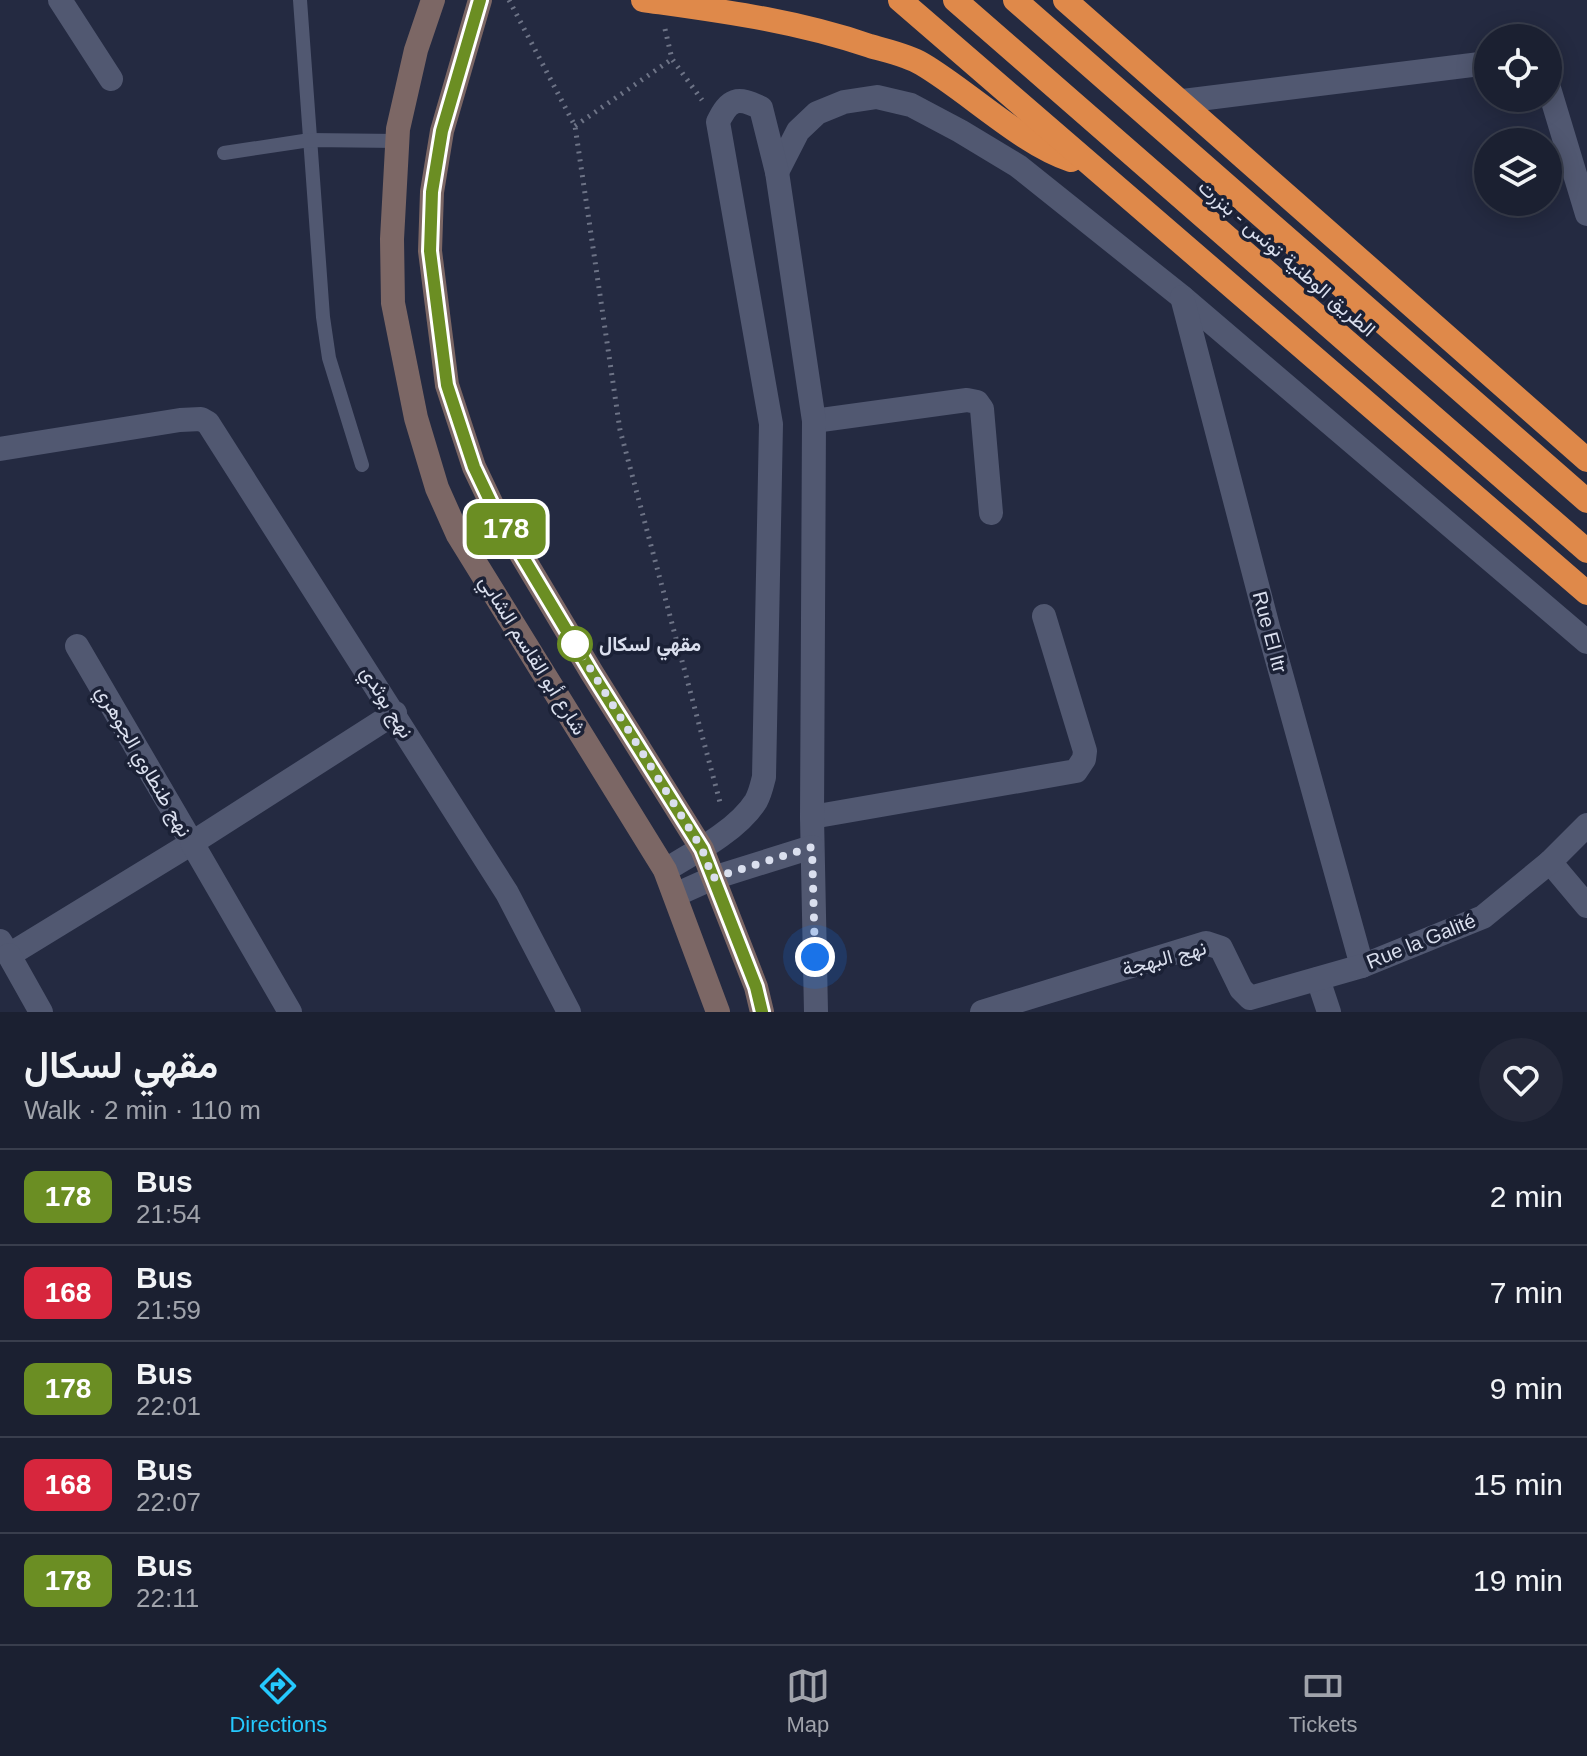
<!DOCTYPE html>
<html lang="en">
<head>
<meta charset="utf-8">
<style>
	:root { --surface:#1b2031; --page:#242839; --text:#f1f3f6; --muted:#a0a3ab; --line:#393e4d; --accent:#25c9fe }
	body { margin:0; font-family:Arial,Vazirmatn,sans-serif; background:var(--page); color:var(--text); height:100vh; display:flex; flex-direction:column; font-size:30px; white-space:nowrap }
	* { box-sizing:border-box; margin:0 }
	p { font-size:26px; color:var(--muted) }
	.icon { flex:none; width:44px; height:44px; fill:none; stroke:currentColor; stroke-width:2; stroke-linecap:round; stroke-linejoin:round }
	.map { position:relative; height:1012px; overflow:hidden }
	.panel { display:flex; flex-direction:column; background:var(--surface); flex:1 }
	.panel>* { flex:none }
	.badge { padding:0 16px; border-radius:12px; font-size:28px; line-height:52px }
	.controls { position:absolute; left:1474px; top:24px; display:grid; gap:16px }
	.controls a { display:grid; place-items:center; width:88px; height:88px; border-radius:50%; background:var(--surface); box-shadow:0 4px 20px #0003,0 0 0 2px var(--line); font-size:40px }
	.you { position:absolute; width:40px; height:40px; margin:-20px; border:6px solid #fff; border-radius:50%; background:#1a73e8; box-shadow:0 0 0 12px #1a73e833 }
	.map>.badge { position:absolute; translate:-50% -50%; box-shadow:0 0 0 4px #fff }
	.round { display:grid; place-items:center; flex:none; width:84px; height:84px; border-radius:42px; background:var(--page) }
	.headline { display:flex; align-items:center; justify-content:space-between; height:136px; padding:0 24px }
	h1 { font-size:38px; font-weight:700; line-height:60px }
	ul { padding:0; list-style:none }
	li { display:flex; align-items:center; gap:24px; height:96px; padding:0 24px; border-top:2px solid var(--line) }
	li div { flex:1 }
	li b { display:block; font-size:30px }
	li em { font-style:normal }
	li .badge { min-width:88px; font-weight:700; text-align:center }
	.dock { display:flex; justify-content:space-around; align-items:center; height:112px; border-top:2px solid var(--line); background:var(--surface); font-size:22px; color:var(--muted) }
	.dock a { display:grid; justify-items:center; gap:4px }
	.dock .current { color:var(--accent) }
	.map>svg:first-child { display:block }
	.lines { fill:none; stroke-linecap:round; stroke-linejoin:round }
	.path { stroke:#6d7386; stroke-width:5; stroke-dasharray:2 6; stroke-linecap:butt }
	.lane { stroke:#515871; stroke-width:14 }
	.street { stroke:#515871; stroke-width:24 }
	.secondary { stroke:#7c6765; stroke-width:24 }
	.highway { stroke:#df894a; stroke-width:24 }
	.line-casing { stroke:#fff; stroke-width:18 }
	.line { stroke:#6b8e23; stroke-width:12 }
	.walk { stroke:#dadfee; stroke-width:8; stroke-dasharray:0 14.4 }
	.stop-dot { fill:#fff; stroke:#6b8e23; stroke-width:4 }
	.labels { text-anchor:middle; stroke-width:7; stroke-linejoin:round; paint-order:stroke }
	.street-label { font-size:20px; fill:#dadfee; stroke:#1b2136 }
	.stop-label { font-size:20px; font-weight:bold; fill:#dadfee; stroke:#1b2136; text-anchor:start }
</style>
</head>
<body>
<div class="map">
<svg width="1587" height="1012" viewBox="0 0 1587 1012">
	<rect width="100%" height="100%" fill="#242a41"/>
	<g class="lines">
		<g class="path">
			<path d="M509,0L575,126L620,430L721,806"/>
			<path d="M665,29L672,59L702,100"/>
			<path d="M575,126L672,59"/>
		</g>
		<g class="lane">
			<path d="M300,0L323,317L329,358L362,465"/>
			<path d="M224,153L310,140L398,141"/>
		</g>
		<g class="street">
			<path d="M60,0L111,79"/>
			<path d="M1548,85L1587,214"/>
			<path d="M1183,101L1488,63"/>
			<path d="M777,172L798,131L817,113L844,102L877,97L911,105L960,131L1018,166L1182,297L1587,642"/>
			<path d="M1182,297L1268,627L1362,966"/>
			<path d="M814,421L967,400L977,402L982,409L991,513"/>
			<path d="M0,449L180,420L201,419L208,423L507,893L569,1012"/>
			<path d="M812,817L1076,771L1084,759L1085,751L1044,616"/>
			<path d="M1550,862L1587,906"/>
			<path d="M665,870C694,853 738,830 756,801C760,794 762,785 764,777L771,424L718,122C729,99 737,96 761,108L777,172L814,421L812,817L816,1012"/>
			<path d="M675,895L713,878L812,847"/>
			<path d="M0,941L9,955L192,843L77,646"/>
			<path d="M9,955L41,1012"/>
			<path d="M1318,979L1329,1012"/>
			<path d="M290,1012L192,843L395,713"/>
			<path d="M982,1012L1206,943L1221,948L1241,989L1250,998L1362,966L1483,917L1550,862L1587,825"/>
		</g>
		<g class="secondary">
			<path d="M433,0L416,50L398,129L392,239L393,303L416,418L437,488L458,535L665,870L718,1012"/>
			<path d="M480,0L442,131L432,192L430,251L447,385L474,467L494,509L592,673L702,849L756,987L762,1012"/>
		</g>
		<g class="highway">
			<path d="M643,0C721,11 794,20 870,46C887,51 907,55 922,64C968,91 1022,144 1071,160"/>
			<path d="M900,0L1587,593"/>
			<path d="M955,0L1587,551"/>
			<path d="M1015,0L1587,501"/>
			<path d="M1065,0L1587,460"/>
		</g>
	</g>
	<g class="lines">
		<g class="line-casing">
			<path id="line" d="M480,0L442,131L432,192L430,251L447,385L474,467L494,509L592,673L702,849L756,987L762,1012"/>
		</g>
		<use href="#line" class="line"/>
		<path class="walk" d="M575,644L702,849L713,878L812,847L815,957"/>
	</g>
	<circle class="stop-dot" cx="575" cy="644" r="16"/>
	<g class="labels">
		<g class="street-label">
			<text transform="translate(1287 258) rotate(41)" y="7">الطريق الوطنية تونس - بنزرت</text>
			<text transform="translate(1270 632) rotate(75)" y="7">Rue El Itr</text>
			<text transform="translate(533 655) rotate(58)" y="7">شارع أبو القاسم الشابي</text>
			<text transform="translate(387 702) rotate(58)" y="7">نهج بوثدي</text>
			<text transform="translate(144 761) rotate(60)" y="7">نهج طنطاوي الجوهري</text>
			<text transform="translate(1421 941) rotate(-22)" y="7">Rue la Galité</text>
			<text transform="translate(1164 958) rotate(-15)" y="7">نهج البهجة</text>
		</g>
		<g class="stop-label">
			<text x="599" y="651">مقهي لسكال</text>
		</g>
	</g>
</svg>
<div class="controls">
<a><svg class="icon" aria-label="locate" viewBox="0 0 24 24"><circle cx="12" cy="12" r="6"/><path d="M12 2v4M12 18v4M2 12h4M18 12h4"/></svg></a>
<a><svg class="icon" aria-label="layers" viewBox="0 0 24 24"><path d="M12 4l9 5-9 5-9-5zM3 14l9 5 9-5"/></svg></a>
</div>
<div class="you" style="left:815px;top:957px"></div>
<b class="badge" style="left:506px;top:529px;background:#6b8e23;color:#fff">178</b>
</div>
<section class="panel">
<div class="headline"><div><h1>مقهي لسكال</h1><p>Walk · 2 min · 110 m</p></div><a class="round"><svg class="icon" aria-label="heart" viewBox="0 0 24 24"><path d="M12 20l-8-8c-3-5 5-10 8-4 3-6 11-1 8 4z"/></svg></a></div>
<ul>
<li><span class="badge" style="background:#6b8e23;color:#fff">178</span><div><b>Bus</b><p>21:54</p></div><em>2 min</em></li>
<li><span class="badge" style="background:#d7263d;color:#fff">168</span><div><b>Bus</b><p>21:59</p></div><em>7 min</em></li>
<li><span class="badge" style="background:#6b8e23;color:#fff">178</span><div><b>Bus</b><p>22:01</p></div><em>9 min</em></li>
<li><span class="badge" style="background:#d7263d;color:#fff">168</span><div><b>Bus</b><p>22:07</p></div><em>15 min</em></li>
<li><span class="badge" style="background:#6b8e23;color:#fff">178</span><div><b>Bus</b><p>22:11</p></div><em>19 min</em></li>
</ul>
</section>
<nav class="dock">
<a class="current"><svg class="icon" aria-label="directions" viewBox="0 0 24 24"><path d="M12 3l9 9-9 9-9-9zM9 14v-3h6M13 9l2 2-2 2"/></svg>Directions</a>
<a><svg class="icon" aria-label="map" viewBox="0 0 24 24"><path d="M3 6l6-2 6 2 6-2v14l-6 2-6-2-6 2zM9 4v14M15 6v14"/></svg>Map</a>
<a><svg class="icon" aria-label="tickets" viewBox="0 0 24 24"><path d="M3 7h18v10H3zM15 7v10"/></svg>Tickets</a>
</nav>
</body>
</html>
